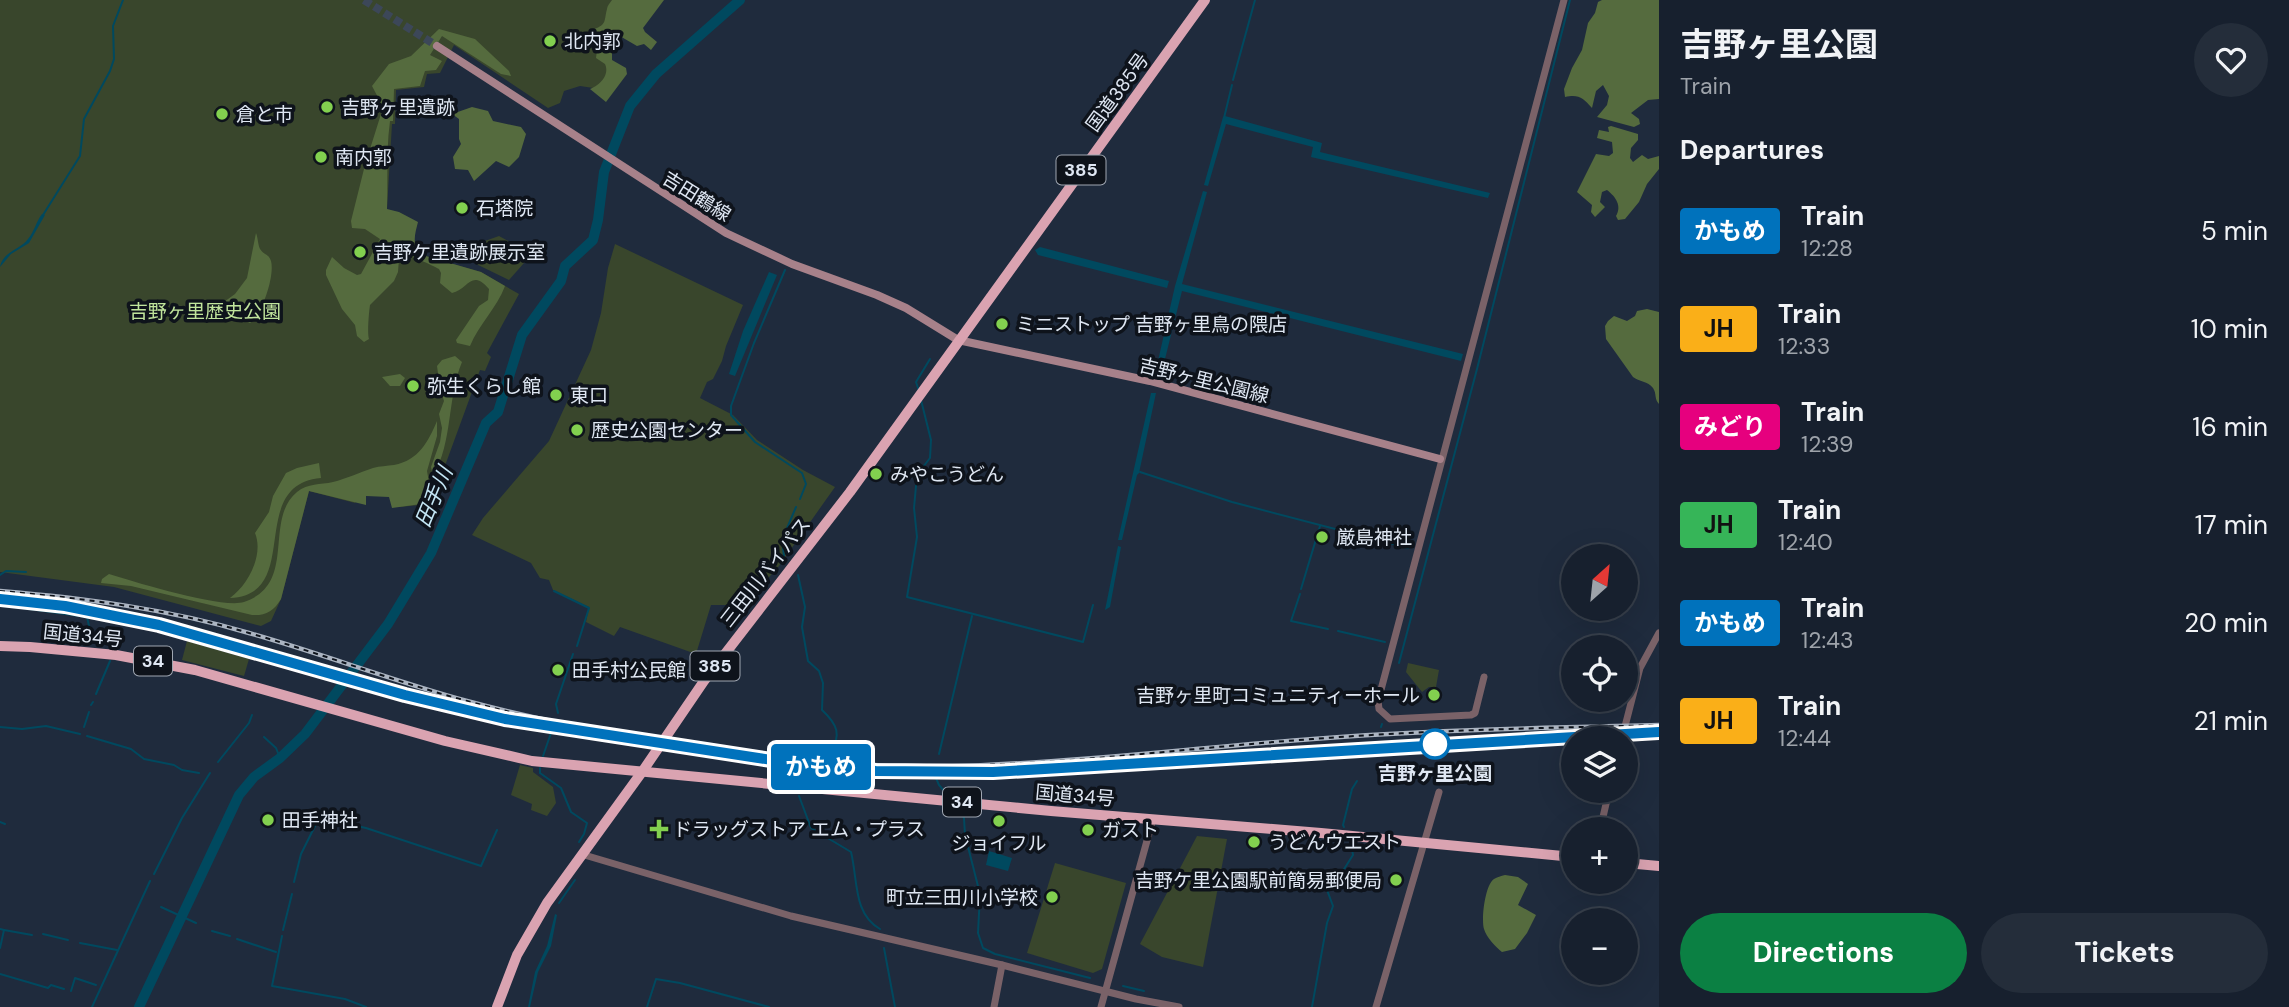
<!DOCTYPE html>
<html lang="en">
<head>
<meta charset="utf-8">
<style>
	:root { --surface:#17202e; --page:#242d3a; --text:#f1f3f6; --muted:#9ea3aa; --line:#363e4a; --accent:#0b8043 }
	body { margin:0; font-family:"DM Sans","Noto Sans JP",sans-serif; background:var(--page); color:var(--text); height:100vh; display:flex; flex-direction:column; font-size:26px; white-space:nowrap }
	* { box-sizing:border-box; margin:0 }
	p { font-size:23px; color:var(--muted) }
	.icon { flex:none; width:38px; height:38px; fill:none; stroke:currentColor; stroke-width:2; stroke-linecap:round; stroke-linejoin:round }
	.map { position:relative; flex:1; overflow:hidden }
	.drawer { display:flex; flex-direction:column; background:var(--surface); width:630px }
	.drawer>* { flex:none }
	.badge { padding:0 14px; border-radius:5px; font-size:24px; line-height:46px }
	.needle { width:46px; rotate:27deg }
	.buttons { position:absolute; left:1561px; top:544px; display:grid; gap:14px }
	.buttons a { display:grid; place-items:center; width:77px; height:77px; border-radius:50%; background:var(--surface); box-shadow:0 7px 28px #0002,0 0 0 2px var(--line); font-size:35px }
	.map>.badge { position:absolute; translate:-50% -50%; box-shadow:0 0 0 4px #fff }
	h2 { padding:0 21px; font-size:26px; line-height:63px }
	.round { display:grid; place-items:center; flex:none; width:74px; height:74px; border-radius:37px; background:var(--page) }
	.overview { display:flex; align-items:center; justify-content:space-between; height:119px; padding:0 21px }
	h1 { font-size:33px; font-weight:700; line-height:52px }
	.button { display:flex; gap:14px; margin-top:auto; padding:14px 21px }
	.button a { flex:1; height:80px; border-radius:42px; background:var(--accent); color:#fff; font-size:28px; font-weight:700; line-height:80px; text-align:center }
	.button a+a { background:var(--page); color:var(--text) }
	ul { padding:0; list-style:none }
	li { display:flex; align-items:center; gap:21px; height:98px; padding:0 21px }
	li div { flex:1 }
	li b { display:block; font-size:26px }
	li em { font-style:normal }
	li .badge { min-width:77px; font-weight:700; text-align:center }
	main { display:flex; flex:1; min-height:0 }
	.map>svg:first-child { display:block }
	.green { fill:#39462c }
	.forest { fill:#556b3e }
	.water { fill:#00495f }
	.lines { fill:none; stroke-linecap:round; stroke-linejoin:round }
	.stream { stroke:#00495f; stroke-width:2 }
	.river { stroke:#00495f; stroke-width:10 }
	.secondary-tunnel { stroke:#3c4758; stroke-width:8; stroke-dasharray:8 4; stroke-linecap:butt }
	.tertiary { stroke:#7a6268; stroke-width:7 }
	.secondary { stroke:#a7818a; stroke-width:8 }
	.trunk { stroke:#daa3b1; stroke-width:10 }
	.rail-casing { stroke:#abb4c1; stroke-width:4.5 }
	.rail { stroke:#0e131b; stroke-width:2; stroke-dasharray:5; stroke-linecap:butt }
	.line-casing { stroke:#fff; stroke-width:16 }
	.line { stroke:#0072bc; stroke-width:10 }
	.poi-dot { fill:#82d04f; stroke:#0e131b; stroke-width:2.5 }
	.stop-dot { fill:#fff; stroke:#0072bc; stroke-width:3.5 }
	.labels { text-anchor:middle; stroke-width:7; stroke-linejoin:round; paint-order:stroke }
	.shield { fill:#0e131b; stroke:#a0a7b2; stroke-width:2 }
	.shield-label { font-size:18px; font-weight:bold; fill:#dfe7f3 }
	.poi-label { font-size:19px; fill:#dfe7f3; stroke:#0e131b; text-anchor:start }
	.street-label { font-size:19px; fill:#dfe7f3; stroke:#0e131b }
	.park-label { font-size:19px; fill:#c0e49c; stroke:#0e131b }
	.stop-label { font-size:19px; font-weight:bold; fill:#dfe7f3; stroke:#0e131b }
	.water-label { font-size:21px; font-style:italic; fill:#c5e7f6; stroke:#0e131b }
</style>
</head>
<body>
<main>
<div class="map">
<svg width="1659" height="1007" viewBox="0 0 1659 1007">
	<rect width="100%" height="100%" fill="#1f2b3d"/>
	<g class="green">
		<path d="M0,0H659L610,36L606,48L613,69L600,89L580,86L564,91L560,103L548,108L454,45L440,73L427,74L424,87L396,90L395,124H392L387,209L407,246L422,255L481,272L519,294L487,353L491,357L485,371L480,370L431,504L399,507L395,495L361,491L355,503L309,491L281,599L271,621L261,626L114,587L0,572Z"/>
		<path d="M499,236L532,254L509,280L474,263L482,242Z"/>
		<path d="M615,244L743,305L726,346L722,361L713,379L707,382L700,398L733,415L757,440L803,470L835,487L779,566L744,605H711L696,654L620,627L614,636L586,622L589,607L553,590L549,580L540,578L531,563L472,535L483,518L549,441L591,350L601,313L608,268Z"/>
		<path d="M187,641L249,659L244,676L182,660Z"/>
		<path d="M1408,663L1439,670L1436,687H1429L1422,692L1406,672Z"/>
		<path d="M520,765L533,768V772L553,787L556,803L547,816L531,810L532,804L511,795Z"/>
		<path d="M1197,836L1227,839L1203,967L1162,957L1140,944Z"/>
		<path d="M1055,863L1126,883L1102,969L1093,973L1027,953Z"/>
	</g>
	<g class="forest">
		<path d="M612,0H664L643,28L645,32L657,42L651,50L644,44L637,46L618,35L612,39V60L626,68L627,74L606,102L590,89C600,85 610,75 605,64L596,58L598,42L594,29C607,25 604,20 607,9C607,6 610,3 612,0Z"/>
		<path d="M1602,0H1659V99L1648,100L1631,113L1639,119L1640,124L1634,127L1597,117L1607,105L1609,96L1603,85L1596,91L1592,108C1583,98 1579,94 1565,97L1564,89L1572,68L1582,50L1588,23L1595,13L1598,2Z"/>
		<path d="M439,29L475,39L509,71L511,76L501,74L442,36L430,55L442,61L436,70L425,71L420,86L394,89L393,121H390C386,150 388,179 387,209L399,212L418,222C415,234 411,245 422,255L481,272L505,286C497,308 479,324 470,346L457,343L456,340L479,306L488,300L489,289C471,268 468,290 452,293L440,283L441,273L439,269C432,265 410,255 404,255L399,259L398,272L394,281L370,305C369,311 367,334 369,339L364,342L357,336L355,325L342,309L326,275V270L332,257L344,268L357,275L361,274L380,239L365,229L352,228L351,221L365,165L381,114L382,105L372,86L389,64L411,56Z"/>
		<path d="M472,107L488,111L493,121L521,127L526,134L519,157L509,167L496,161L474,181L468,170L455,169L453,157L461,144L459,139V119L452,114Z"/>
		<path d="M1611,126L1638,134V140L1631,148L1630,158L1633,162L1642,155L1648,159L1659,156V169L1647,184L1639,202L1625,219L1618,220L1616,216C1622,206 1616,197 1607,190L1602,192L1600,202L1605,207L1595,217L1591,212L1592,205L1577,192L1596,154L1609,156L1613,153L1612,142L1597,138L1599,130L1609,132L1608,127Z"/>
		<path d="M256,233C258,238 258,245 260,249C264,255 269,254 271,261C275,276 262,314 250,323L217,307L235,294L247,278Z"/>
		<path d="M1647,309L1659,312V404C1654,399 1657,394 1653,388C1648,381 1639,382 1633,377L1606,339L1605,326L1608,321L1614,316L1627,321L1635,316L1637,311Z"/>
		<path d="M455,356L462,362C447,398 453,442 433,476L431,467L440,442L442,428L439,414L444,401L440,388L437,366L442,360Z"/>
		<path d="M400,374L405,378L400,386H390L382,377Z"/>
		<path d="M437,421V436L427,471L430,488L421,504L392,508L389,497L366,496V505L309,491L281,599C274,611 265,616 252,615L131,586L101,583L102,579L109,574C135,582 222,609 244,602C298,584 263,520 297,492C308,483 320,485 333,482C346,479 360,472 373,468C380,466 387,466 394,465C419,460 428,442 437,421Z"/>
		<path d="M319,463L321,478C245,485 304,595 230,598C248,585 264,555 255,533L269,512L273,496L286,473L297,468Z"/>
		<path d="M1505,875L1518,877L1528,884L1518,905L1536,915L1527,933L1515,949L1502,952C1496,947 1486,937 1484,929C1481,919 1485,885 1494,879C1497,877 1501,876 1505,875Z"/>
	</g>
	<g class="water">
		<path d="M1225,116L1322,143L1320,152L1490,193L1488,198L1311,157L1313,147L1226,124L1208,186L1204,185L1223,117Z"/>
		<path d="M1203,191L1207,192L1182,284L1463,354L1461,361L1182,291L1161,375L1155,374L1175,286Z"/>
		<path d="M42,214L45,215L29,243L11,254L0,267C3,251 20,250 28,239C34,232 36,222 42,214Z"/>
		<path d="M1040,247L1169,281L1167,288L1038,255L1035,250Z"/>
		<path d="M769,272L777,275L735,376L729,374L743,331Z"/>
		<path d="M1151,393H1156L1139,473L1137,475L1122,540H1118Z"/>
		<path d="M1118,546L1121,547L1110,607L1105,610Z"/>
		<path d="M989,851L1012,858L1008,871L986,865Z"/>
		<path d="M555,914L557,915L551,946L538,972L530,1007H528L535,972L547,946Z"/>
	</g>
	<g class="lines">
		<g class="stream">
			<path d="M1233,80L1255,0"/>
			<path d="M1224,118L1232,85"/>
			<path d="M43,215L80,156L84,119L110,71L114,59L113,26L123,0"/>
			<path d="M785,270L754,343L731,406V415L755,442L802,473L806,484L800,499"/>
			<path d="M919,391L916,382L930,359"/>
			<path d="M921,400L931,440L930,458L917,475L914,508L917,537L907,597L1083,642L1093,605"/>
			<path d="M1140,472L1232,502L1408,548"/>
			<path d="M784,556L782,540L796,507"/>
			<path d="M0,575L6,571L26,572"/>
			<path d="M798,575L805,607L802,627L808,661L819,671L823,683L822,710C838,725 841,734 831,753"/>
			<path d="M1301,589L1320,526"/>
			<path d="M554,591L589,608L577,646"/>
			<path d="M1300,594L1291,621L1328,629"/>
			<path d="M0,605L87,617L90,630L100,646"/>
			<path d="M87,617L112,621"/>
			<path d="M1338,631L1385,642"/>
			<path d="M1399,663L1477,369L1570,0"/>
			<path d="M96,694L110,661"/>
			<path d="M91,705L93,702"/>
			<path d="M558,713L556,704L573,654"/>
			<path d="M0,727L22,729L46,726L80,734"/>
			<path d="M84,727L89,712"/>
			<path d="M1381,727L1382,724"/>
			<path d="M87,736L131,749L144,759L174,765L182,770L199,773"/>
			<path d="M264,737L276,748L280,758"/>
			<path d="M939,754L972,616"/>
			<path d="M543,756L552,730"/>
			<path d="M218,762L249,723L252,715"/>
			<path d="M540,768V773L561,788L571,812L587,823L584,834L579,842"/>
			<path d="M936,778L939,785L945,792"/>
			<path d="M802,779H814L820,771"/>
			<path d="M799,796L811,828L851,852C858,880 853,914 880,929"/>
			<path d="M960,810L964,818L965,835L980,894L978,933L983,948L995,954L1090,978"/>
			<path d="M0,822L5,824"/>
			<path d="M1344,827L1343,825L1352,789L1357,781"/>
			<path d="M154,874L182,818L210,773"/>
			<path d="M294,882L301,854L319,818L366,828L481,866L497,830"/>
			<path d="M559,903L575,880"/>
			<path d="M161,907L196,923"/>
			<path d="M0,929L4,930L0,948"/>
			<path d="M4,930L32,935"/>
			<path d="M283,930L292,894"/>
			<path d="M212,931L230,936"/>
			<path d="M43,934L68,940"/>
			<path d="M282,936L272,986L345,999L366,1007"/>
			<path d="M237,939L276,952"/>
			<path d="M80,943L117,950"/>
			<path d="M884,948L895,1007"/>
			<path d="M0,974L48,988L51,985L64,989"/>
			<path d="M1123,986L1144,991"/>
			<path d="M71,991L75,978L96,985"/>
			<path d="M92,1007L150,881"/>
			<path d="M647,1007L656,979L680,983L769,1007"/>
			<path d="M1312,1007L1327,923L1333,906L1327,890L1331,879L1339,877L1353,855L1351,843"/>
		</g>
		<path class="river" d="M139,1007L239,795L254,777L280,758L305,734L388,624L431,553L486,423L498,412L522,335L561,281L565,266L593,240L598,220L604,172L630,106L656,74L740,0"/>
		<path class="secondary-tunnel" d="M364,0L437,46"/>
		<g class="tertiary">
			<path d="M1484,677L1475,713L1471,715L1390,719L1379,709L1378,701L1564,0"/>
			<path d="M1622,738L1640,668L1659,633"/>
			<path d="M1600,830L1609,791"/>
			<path d="M581,854L791,916L1002,965L1136,999L1179,1007"/>
			<path d="M994,1007L1002,965"/>
			<path d="M1101,1007L1153,819"/>
			<path d="M1376,1007L1439,792"/>
		</g>
		<path class="secondary" d="M437,46L726,233L792,264L877,295L906,308L958,340L1150,381L1440,459"/>
		<g class="trunk">
			<path d="M0,646L30,647L116,655L195,670L445,741L532,761L1051,811L1321,833L1573,857"/>
			<path d="M1626,863L1659,866"/>
			<path d="M497,1007L517,955L547,903L642,772L704,681L850,492L1205,0"/>
		</g>
		<g class="rail-casing">
			<g id="rail">
				<path d="M0,591C84,598 168,609 249,633C323,654 393,681 467,701C567,728 671,744 774,757C956,781 1132,752 1313,739C1428,730 1544,728 1659,725"/>
				<path d="M65,606L159,625L427,700"/>
				<path d="M1208,758L1575,737"/>
			</g>
		</g>
		<use href="#rail" class="rail"/>
	</g>
	<g class="lines">
		<g class="line-casing">
			<path id="line" d="M0,599L65,606L159,625L405,695L505,719L817,767L876,771L993,772L1659,732"/>
		</g>
		<use href="#line" class="line"/>
	</g>
	<g class="poi-dot">
		<circle cx="550" cy="41" r="7"/>
		<circle cx="327" cy="107" r="7"/>
		<circle cx="222" cy="114" r="7"/>
		<circle cx="321" cy="157" r="7"/>
		<circle cx="462" cy="208" r="7"/>
		<circle cx="360" cy="252" r="7"/>
		<circle cx="1002" cy="324" r="7"/>
		<circle cx="413" cy="386" r="7"/>
		<circle cx="556" cy="395" r="7"/>
		<circle cx="577" cy="430" r="7"/>
		<circle cx="876" cy="474" r="7"/>
		<circle cx="1322" cy="537" r="7"/>
		<circle cx="558" cy="670" r="7"/>
		<circle cx="1434" cy="695" r="7"/>
		<circle cx="268" cy="820" r="7"/>
		<circle cx="999" cy="821" r="7"/>
		<path d="M655.5 818.5h7v7h7v7h-7v7h-7v-7h-7v-7h7z"/>
		<circle cx="1088" cy="830" r="7"/>
		<circle cx="1254" cy="842" r="7"/>
		<circle cx="1396" cy="880" r="7"/>
		<circle cx="1052" cy="897" r="7"/>
	</g>
	<circle class="stop-dot" cx="1435" cy="744" r="14"/>
	<g class="labels">
		<g class="shield">
			<rect x="1056.5" y="155.5" width="49" height="29" rx="5"/>
			<rect x="134" y="646.5" width="38" height="29" rx="5"/>
			<rect x="690.5" y="651.5" width="49" height="29" rx="5"/>
			<rect x="943" y="787.5" width="38" height="29" rx="5"/>
		</g>
		<g class="shield-label">
			<text x="1081" y="176">385</text>
			<text x="153" y="667">34</text>
			<text x="715" y="672">385</text>
			<text x="962" y="808">34</text>
		</g>
		<g class="poi-label">
			<text x="564" y="48">北内郭</text>
			<text x="341" y="114">吉野ヶ里遺跡</text>
			<text x="236" y="121">倉と市</text>
			<text x="335" y="164">南内郭</text>
			<text x="476" y="215">石塔院</text>
			<text x="374" y="259">吉野ケ里遺跡展示室</text>
			<text x="1016" y="331">ミニストップ 吉野ヶ里鳥の隈店</text>
			<text x="427" y="393">弥生くらし館</text>
			<text x="570" y="402">東口</text>
			<text x="591" y="437">歴史公園センター</text>
			<text x="890" y="481">みやこうどん</text>
			<text x="1336" y="544">厳島神社</text>
			<text x="572" y="677">田手村公民館</text>
			<text x="1420" y="702" text-anchor="end">吉野ヶ里町コミュニティーホール</text>
			<text x="282" y="827">田手神社</text>
			<text x="673" y="836">ドラッグストア エム・プラス</text>
			<text x="1102" y="837">ガスト</text>
			<text x="1268" y="849">うどんウエスト</text>
			<text x="999" y="850" text-anchor="middle">ジョイフル</text>
			<text x="1382" y="887" text-anchor="end">吉野ケ里公園駅前簡易郵便局</text>
			<text x="1038" y="904" text-anchor="end">町立三田川小学校</text>
		</g>
		<g class="street-label">
			<text transform="translate(1117 92) rotate(-54)" y="7">国道385号</text>
			<text transform="translate(697 196) rotate(32)" y="7">吉田鶴線</text>
			<text transform="translate(1204 380) rotate(14)" y="7">吉野ヶ里公園線</text>
			<text transform="translate(765 572) rotate(-52)" y="7">三田川バイパス</text>
			<text transform="translate(83 635) rotate(6)" y="7">国道34号</text>
			<text transform="translate(1075 795) rotate(5)" y="7">国道34号</text>
		</g>
		<g class="park-label">
			<text x="205" y="318">吉野ヶ里歴史公園</text>
		</g>
		<g class="stop-label">
			<text x="1435" y="780">吉野ヶ里公園</text>
		</g>
		<g class="water-label">
			<text transform="translate(434 497) rotate(-67)" y="7">田手川</text>
		</g>
	</g>
</svg>
<div class="buttons">
<a><svg class="needle" viewBox="-14 -14 28 28"><path d="M0-13l5 13h-10z" fill="#e53935"/><path d="M0 13l5-13h-10z" fill="#9ea3aa"/></svg></a>
<a><svg class="icon" aria-label="locate" viewBox="0 0 24 24"><circle cx="12" cy="12" r="6"/><path d="M12 2v4M12 18v4M2 12h4M18 12h4"/></svg></a>
<a><svg class="icon" aria-label="layers" viewBox="0 0 24 24"><path d="M12 4l9 5-9 5-9-5zM3 14l9 5 9-5"/></svg></a>
<a>+</a>
<a>−</a>
</div>
<b class="badge" style="left:821px;top:767px;background:#0072bc;color:#fff">かもめ</b>
</div>
<section class="drawer">
<div class="overview"><div><h1>吉野ヶ里公園</h1><p>Train</p></div><a class="round"><svg class="icon" aria-label="heart" viewBox="0 0 24 24"><path d="M12 20l-8-8c-3-5 5-10 8-4 3-6 11-1 8 4z"/></svg></a></div>
<h2>Departures</h2>
<ul>
<li><span class="badge" style="background:#0072bc;color:#fff">かもめ</span><div><b>Train</b><p>12:28</p></div><em>5 min</em></li>
<li><span class="badge" style="background:#faaf18;color:#111">JH</span><div><b>Train</b><p>12:33</p></div><em>10 min</em></li>
<li><span class="badge" style="background:#e6007e;color:#fff">みどり</span><div><b>Train</b><p>12:39</p></div><em>16 min</em></li>
<li><span class="badge" style="background:#36b558;color:#111">JH</span><div><b>Train</b><p>12:40</p></div><em>17 min</em></li>
<li><span class="badge" style="background:#0072bc;color:#fff">かもめ</span><div><b>Train</b><p>12:43</p></div><em>20 min</em></li>
<li><span class="badge" style="background:#faaf18;color:#111">JH</span><div><b>Train</b><p>12:44</p></div><em>21 min</em></li>
</ul>
<div class="button"><a>Directions</a><a>Tickets</a></div>
</section>
</main>
</body>
</html>
